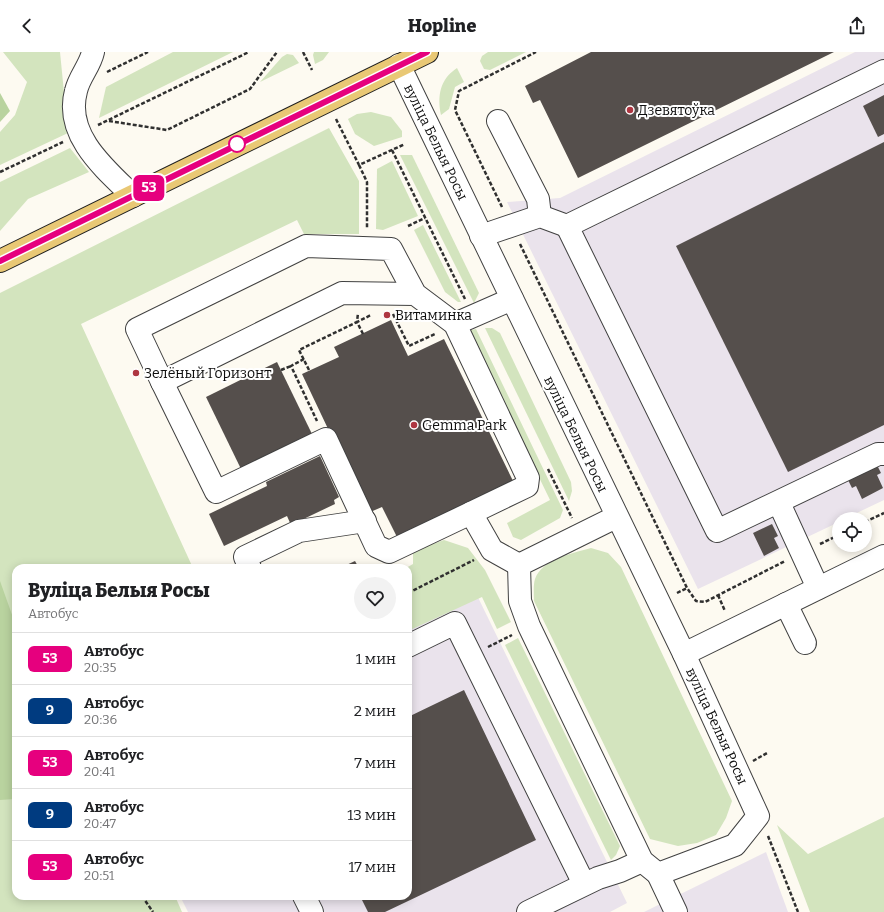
<!DOCTYPE html>
<html lang="ru">
<head>
<meta charset="utf-8">
<style>
	:root { --surface:#fff; --page:#f2f2f2; --text:#202124; --muted:#757577; --line:#e0e0e0 }
	body { margin:0; font-family:Bitter,serif; background:var(--page); color:var(--text); height:100vh; display:flex; flex-direction:column; font-size:15px; white-space:nowrap }
	* { box-sizing:border-box; margin:0 }
	p { font-size:13px; color:var(--muted) }
	.icon { flex:none; width:22px; height:22px; fill:none; stroke:currentColor; stroke-width:2; stroke-linecap:round; stroke-linejoin:round }
	.map { position:relative; flex:1; overflow:hidden }
	.panel { position:absolute; left:12px; top:512px; width:400px; height:336px; display:flex; flex-direction:column; background:var(--surface); border-radius:12px; box-shadow:0 2px 10px #0003 }
	.panel>* { flex:none }
	.badge { padding:0 8px; border-radius:6px; font-size:14px; line-height:26px }
	.buttons { position:absolute; left:832px; top:460px; display:grid; gap:8px }
	.buttons a { display:grid; place-items:center; width:40px; height:40px; border-radius:50%; background:var(--surface); box-shadow:0 2px 10px #0003; font-size:20px }
	.map>.badge { position:absolute; translate:-50% -50%; box-shadow:0 0 0 2px #fff }
	.round { display:grid; place-items:center; flex:none; width:42px; height:42px; border-radius:21px; background:var(--page) }
	.overview { display:flex; align-items:center; justify-content:space-between; height:68px; padding:0 16px }
	h1 { font-size:19px; font-weight:800; line-height:30px }
	ul { padding:0; list-style:none }
	li { display:flex; align-items:center; gap:12px; height:52px; padding:0 16px; border-top:1px solid var(--line) }
	li div { flex:1 }
	li b { display:block; font-size:15px }
	li em { font-style:normal }
	li .badge { min-width:44px; font-weight:700; text-align:center }
	header { display:flex; justify-content:space-between; align-items:center; height:52px; padding:0 16px; background:var(--surface); font-size:18px; font-weight:800 }
	.map>svg:first-child { display:block }
	.industrial { fill:#eae3ec }
	.green { fill:#d3e4be }
	.forest { fill:#b9d39f }
	.building { fill:#554f4c }
	.lines { fill:none; stroke-linecap:round; stroke-linejoin:round }
	.minor-casing { stroke:#414141; stroke-width:24 }
	.major-casing { stroke:#1f1f1f; stroke-width:24 }
	.path { stroke:#303030; stroke-width:2.5; stroke-dasharray:4 2; stroke-linecap:butt }
	.minor { stroke:#fff; stroke-width:22 }
	.major { stroke:#e9c875; stroke-width:22 }
	.line-casing { stroke:#fff; stroke-width:9 }
	.line { stroke:#e6007e; stroke-width:6 }
	.poi-dot { fill:#ae3641; stroke:#fff; stroke-width:1.5 }
	.stop-dot { fill:#fff; stroke:#e6007e; stroke-width:2 }
	.labels { text-anchor:middle; stroke-width:4; stroke-linejoin:round; paint-order:stroke }
	.poi-label { font-size:14px; fill:#0e0e0e; stroke:#fff; text-anchor:start }
	.street-label { font-size:14px; fill:#0e0e0e; stroke:#fff }
</style>
</head>
<body>
<header><svg class="icon" aria-label="back" viewBox="0 0 24 24"><path d="M15 5l-7 7 7 7"/></svg>Hopline<svg class="icon" aria-label="share" viewBox="0 0 24 24"><path d="M12 15V3M7 8l5-5 5 5M5 13v7h14v-7"/></svg></header>
<div class="map">
<svg width="884" height="860" viewBox="0 0 884 860">
	<rect width="100%" height="100%" fill="#fdfaf1"/>
	<g class="industrial">
		<path d="M855,0H884V448L844,467H839V470L698,537L507,150L560,146Z"/>
		<path d="M471,531L627,851L610,860H188L180,844H408V561Z"/>
		<path d="M766,800L788,860H644Z"/>
	</g>
	<g class="green">
		<path d="M3,0H60L68,81L0,113V80L15,63L27,30Z"/>
		<path d="M173,0H233L99,66L106,35Z"/>
		<path d="M314,0H329L323,8L315,12L313,3Z"/>
		<path d="M488,0H526L490,18L484,17L480,9L482,4Z"/>
		<path d="M287,2L293,3L299,11L260,30L282,5Z"/>
		<path d="M457,16L464,30L455,35L449,57L441,63C437,44 440,27 457,16Z"/>
		<path d="M371,60L391,65L402,79V85L374,94L355,82L348,67L357,62Z"/>
		<path d="M329,76L359,129V182H304L297,168L81,272L193,516H16V844H175L182,860H0V241Z"/>
		<path d="M70,96L89,120L28,147L0,179V130Z"/>
		<path d="M400,103H412L479,241L474,251Z"/>
		<path d="M392,109L418,164L383,178L376,177L377,117Z"/>
		<path d="M423,173L461,250H458L445,240L414,178Z"/>
		<path d="M485,276H492L500,281L571,430L572,439L569,449Z"/>
		<path d="M476,277L563,458L560,466L521,488L513,485L507,471L550,448L468,279Z"/>
		<path d="M444,488L468,496L485,518L511,570L497,577L482,545L408,579V516H406L413,512V499Z"/>
		<path d="M591,496L608,501L621,515L732,749L726,766L716,783L697,791L678,794L650,787L534,549C534,543 533,533 535,527C542,507 573,501 591,496Z"/>
		<path d="M518,586L620,794L616,803L611,808L505,593Z"/>
		<path d="M884,765V860H810L777,773L808,802Z"/>
	</g>
	<g class="forest">
		<path d="M0,41L10,59L0,70Z"/>
		<path d="M0,529L16,574V744L14,747L0,748Z"/>
	</g>
	<g class="building">
		<path d="M591,0H834L578,126L540,48L533,51L525,34Z"/>
		<path d="M884,43V82L878,85L863,54Z"/>
		<path d="M884,90V373L788,420L676,194Z"/>
		<path d="M391,268L408,304L444,287L513,429L397,485L382,455L368,461L302,322L339,305L334,295Z"/>
		<path d="M277,310L312,382L241,417L206,345Z"/>
		<path d="M320,404L339,445L334,448L335,452L291,473L287,464L224,494L209,462L267,434L266,430Z"/>
		<path d="M877,413L881,421L877,423L883,436L862,447L856,434L852,436L848,428Z"/>
		<path d="M772,472L778,484L774,486L779,496L764,504L753,481Z"/>
		<path d="M355,509L359,516H340Z"/>
		<path d="M464,638L536,788L385,860H368L360,844H408V665Z"/>
	</g>
	<g class="lines">
		<g class="minor-casing">
			<g id="minor">
				<path d="M93,0C90,14 79,25 76,39C64,83 105,117 133,144"/>
				<path d="M399,13L684,602L758,764L735,793L658,822L642,809L529,574L520,549L519,513L616,465"/>
				<path d="M498,69L538,147L540,164"/>
				<path d="M567,174L717,479L878,402H884"/>
				<path d="M481,184L540,164L567,174L884,19"/>
				<path d="M415,242L342,241L162,330L137,277L306,194L391,197L415,242L455,272L528,426L527,434L471,461"/>
				<path d="M455,272L512,247"/>
				<path d="M162,330L216,440L326,387L376,494L389,500L471,461L492,498L519,513"/>
				<path d="M779,451L818,536"/>
				<path d="M250,516L245,505L299,479L365,469"/>
				<path d="M786,552L805,591"/>
				<path d="M408,594L455,571L584,832"/>
				<path d="M684,602L884,504"/>
				<path d="M658,822L676,860"/>
				<path d="M304,844L312,860"/>
				<path d="M528,860L598,826L620,819L642,809"/>
			</g>
		</g>
		<g class="major-casing">
			<path id="major" d="M0,209L427,0"/>
		</g>
		<g class="path">
			<path d="M303,0L312,18"/>
			<path d="M107,20L148,0"/>
			<path d="M336,67L359,113L405,92"/>
			<path d="M109,69L167,78L250,37L277,0"/>
			<path d="M98,73L249,0"/>
			<path d="M392,98L465,247"/>
			<path d="M359,113L367,130V177"/>
			<path d="M0,120L63,90"/>
			<path d="M502,155L455,58L459,39L536,0"/>
			<path d="M408,174L425,166"/>
			<path d="M520,192L687,536L696,549L705,550L785,509"/>
			<path d="M393,262L409,294L435,282"/>
			<path d="M363,282L357,270L371,263"/>
			<path d="M304,307L291,314L317,369"/>
			<path d="M281,318L291,314"/>
			<path d="M309,318L299,298L357,270L358,261"/>
			<path d="M548,417L572,466"/>
			<path d="M865,470L884,461"/>
			<path d="M820,492L839,483"/>
			<path d="M408,541L474,508"/>
			<path d="M677,541L687,536"/>
			<path d="M718,543L725,559"/>
			<path d="M488,595L512,583"/>
			<path d="M753,709L767,701"/>
			<path d="M768,784L798,860"/>
			<path d="M142,844L153,860"/>
		</g>
		<use href="#minor" class="minor"/>
		<use href="#major" class="major"/>
	</g>
	<g class="lines">
		<g class="line-casing">
			<path id="line" d="M0,209L427,0"/>
		</g>
		<use href="#line" class="line"/>
	</g>
	<g class="poi-dot">
		<circle cx="630" cy="58" r="4"/>
		<circle cx="387" cy="263" r="4"/>
		<circle cx="136" cy="321" r="4"/>
		<circle cx="414" cy="373" r="4"/>
	</g>
	<circle class="stop-dot" cx="237" cy="92" r="8"/>
	<g class="labels">
		<g class="poi-label">
			<text x="638" y="63">Дзевятоўка</text>
			<text x="395" y="268">Витаминка</text>
			<text x="144" y="326">Зелёный Горизонт</text>
			<text x="422" y="378">Gemma Park</text>
		</g>
		<g class="street-label">
			<text transform="translate(436 90) rotate(64)" y="5">вуліца Белыя Росы</text>
			<text transform="translate(576 382) rotate(64)" y="5">вуліца Белыя Росы</text>
			<text transform="translate(717 674) rotate(65)" y="5">вуліца Белыя Росы</text>
		</g>
	</g>
</svg>
<div class="buttons">
<a><svg class="icon" aria-label="locate" viewBox="0 0 24 24"><circle cx="12" cy="12" r="6"/><path d="M12 2v4M12 18v4M2 12h4M18 12h4"/></svg></a>
</div>
<b class="badge" style="left:149px;top:136px;background:#e6007e;color:#fff">53</b>
<section class="panel">
<div class="overview"><div><h1>Вуліца Белыя Росы</h1><p>Автобус</p></div><a class="round"><svg class="icon" aria-label="heart" viewBox="0 0 24 24"><path d="M12 20l-8-8c-3-5 5-10 8-4 3-6 11-1 8 4z"/></svg></a></div>
<ul>
<li><span class="badge" style="background:#e6007e;color:#fff">53</span><div><b>Автобус</b><p>20:35</p></div><em>1 мин</em></li>
<li><span class="badge" style="background:#003b80;color:#fff">9</span><div><b>Автобус</b><p>20:36</p></div><em>2 мин</em></li>
<li><span class="badge" style="background:#e6007e;color:#fff">53</span><div><b>Автобус</b><p>20:41</p></div><em>7 мин</em></li>
<li><span class="badge" style="background:#003b80;color:#fff">9</span><div><b>Автобус</b><p>20:47</p></div><em>13 мин</em></li>
<li><span class="badge" style="background:#e6007e;color:#fff">53</span><div><b>Автобус</b><p>20:51</p></div><em>17 мин</em></li>
</ul>
</section>
</div>
</body>
</html>
